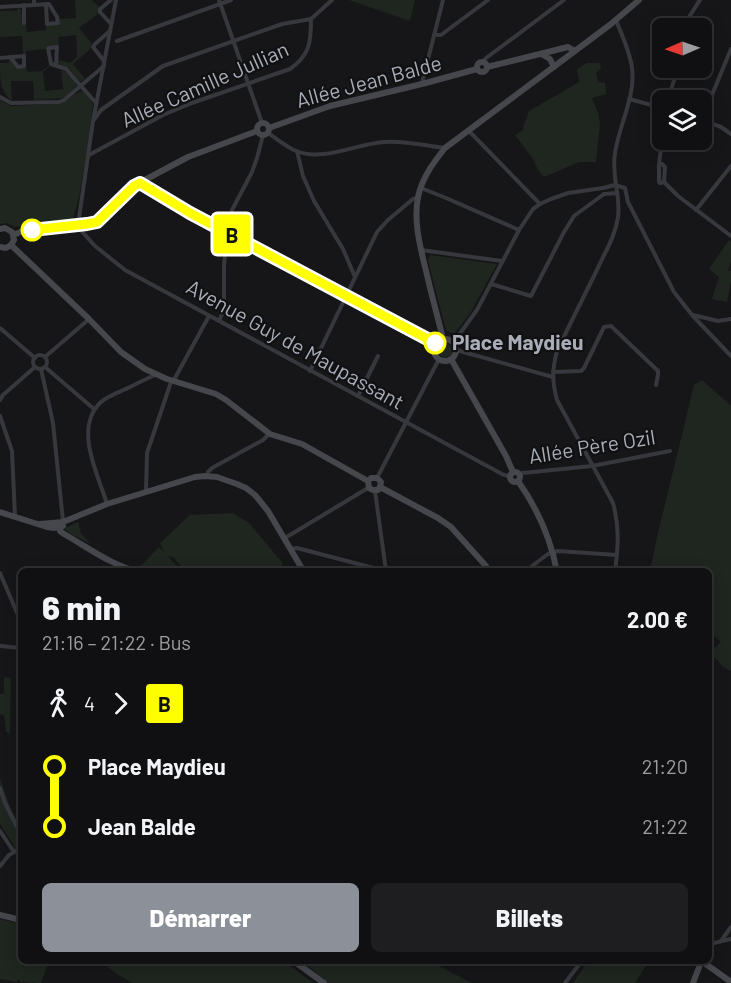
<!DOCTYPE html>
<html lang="fr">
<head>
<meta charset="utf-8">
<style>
	:root { --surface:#101012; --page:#1e1e20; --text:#f1f3f6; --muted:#9c9d9f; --line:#303032; --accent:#8c9099 }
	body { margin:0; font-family:Barlow,sans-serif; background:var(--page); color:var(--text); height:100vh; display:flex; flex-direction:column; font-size:22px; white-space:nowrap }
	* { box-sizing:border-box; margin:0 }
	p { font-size:20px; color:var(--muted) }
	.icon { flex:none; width:33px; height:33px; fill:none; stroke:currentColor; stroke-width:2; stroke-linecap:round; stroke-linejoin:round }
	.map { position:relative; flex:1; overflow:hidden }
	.drawer { position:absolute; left:18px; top:568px; width:694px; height:396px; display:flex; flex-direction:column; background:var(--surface); border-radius:9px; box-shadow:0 3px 15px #0003,0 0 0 2px var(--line) }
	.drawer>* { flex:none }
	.badge { padding:0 12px; border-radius:4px; font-size:21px; line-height:39px }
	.needle { width:39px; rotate:268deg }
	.tools { position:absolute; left:652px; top:18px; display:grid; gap:12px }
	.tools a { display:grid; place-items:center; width:60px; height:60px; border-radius:9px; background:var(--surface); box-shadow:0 3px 15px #0003,0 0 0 2px var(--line); font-size:30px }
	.map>.badge { position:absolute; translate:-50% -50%; box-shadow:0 0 0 3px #fff }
	.legs { display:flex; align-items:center; gap:9px; height:66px; padding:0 24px; font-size:20px }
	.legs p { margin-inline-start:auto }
	.head { display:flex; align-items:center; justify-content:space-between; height:102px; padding:0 24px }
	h1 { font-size:33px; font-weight:800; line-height:45px }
	.cta { display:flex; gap:12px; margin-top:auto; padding:12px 24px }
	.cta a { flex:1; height:69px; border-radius:9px; background:var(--accent); color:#fff; font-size:24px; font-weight:800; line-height:69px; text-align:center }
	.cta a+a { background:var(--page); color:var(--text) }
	ul { padding:0 24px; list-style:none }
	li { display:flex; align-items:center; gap:21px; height:60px; font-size:22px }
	li i { display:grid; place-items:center; width:9px; height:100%; margin:0 8px; background:currentColor }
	li i::after { content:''; width:15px; height:15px; margin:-8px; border:4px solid; border-radius:50%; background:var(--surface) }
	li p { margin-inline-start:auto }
	li:first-child i { background:linear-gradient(#0000 50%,currentColor 0) }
	li:last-child i { background:linear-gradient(currentColor 50%,#0000 0) }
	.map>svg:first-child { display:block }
	.green { fill:#1e261f }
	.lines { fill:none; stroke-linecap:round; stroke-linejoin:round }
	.street { stroke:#37383d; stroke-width:4 }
	.secondary { stroke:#45474d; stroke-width:6 }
	.line-1-casing { stroke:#fff; stroke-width:14 }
	.line-1 { stroke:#ff0; stroke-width:9 }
	.stop-1-dot { fill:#fff; stroke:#ff0; stroke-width:3 }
	.labels { text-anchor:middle; stroke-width:4.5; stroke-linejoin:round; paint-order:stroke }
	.street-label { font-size:21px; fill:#a8adb8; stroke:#111113 }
	.stop-label { font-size:21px; font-weight:bold; fill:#a8adb8; stroke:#111113; text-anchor:start }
</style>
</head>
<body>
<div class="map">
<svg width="731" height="983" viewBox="0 0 731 983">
	<rect width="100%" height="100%" fill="#161618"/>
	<g class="green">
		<path d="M75,0H92L99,7V13L79,28L92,44L89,50L73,64L85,79L82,81H80L69,69L57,63L58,60L70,63L77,57L76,35L58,37L59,45L46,46V49L26,51V55H23L22,36L0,37V11H17V8L21,9L22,23L26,24L27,32L46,30V26L58,24V19L76,18Z"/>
		<path d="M349,0H415L410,21Z"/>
		<path d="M9,60H11L17,68L26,67L27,72L42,71L50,65V66L43,72L45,91L63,89L61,70L65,72L77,83V86L63,98L34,100L33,81H11L12,100H11C0,91 0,79 0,63H9Z"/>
		<path d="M587,63H600L601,68L596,73L598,82L605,83L606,94L592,98L598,113L600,124L596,162H579L544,177L538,170L533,159L515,135L522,131L529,111L579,82L577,69Z"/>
		<path d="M83,91L93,104L87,150L79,197L73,219L71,221L15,227L7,223L0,224V100L11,106L59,104C68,101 74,93 83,91Z"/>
		<path d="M729,240L731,242V261L728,271H731V281L727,302L712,299L719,277L709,269Z"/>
		<path d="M430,255L497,264L471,312L454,334L446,330L428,261Z"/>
		<path d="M446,343L450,345L453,350L450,356L444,358L439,354L438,348L440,345Z"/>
		<path d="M702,380L731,406V671L723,667L710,652L721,642L711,633H710V572L650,571L657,537L694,385Z"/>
		<path d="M233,513L249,523L282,562L283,571H185L174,558L168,556L181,571L135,572L159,547L164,552L160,543L190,515Z"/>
		<path d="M78,522L81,533L91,544L67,532L65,528Z"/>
		<path d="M4,677L11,678L10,733L6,732L4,715L0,714V694H4Z"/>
		<path d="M0,778L10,807L21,828V867L13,844L0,824Z"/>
		<path d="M0,919L21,924V962H52L47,966L41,983L20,982V980H18L17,982L0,979Z"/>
		<path d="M104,962H241L246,966L254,964L256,962H285L313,983H132C120,975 113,974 104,962Z"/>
		<path d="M303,962H431L472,983H329Z"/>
		<path d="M588,962H650L645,967L635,983H573Z"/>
	</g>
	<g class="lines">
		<g class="street">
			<path d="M111,0L100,9V12L111,24"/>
			<path d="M219,0L262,123"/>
			<path d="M24,5V23"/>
			<path d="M34,5L49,4L57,17L58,23L47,24L46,4"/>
			<path d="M0,7L34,5V0"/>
			<path d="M682,28L700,0"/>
			<path d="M434,35H441L488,0"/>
			<path d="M117,41L231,0"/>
			<path d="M0,58L24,56V66L18,67L11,58"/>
			<path d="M104,61L93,47L95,44L110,31"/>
			<path d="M483,62L486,58L564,0"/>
			<path d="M56,66L57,47L48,48L51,64L66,69L96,103"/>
			<path d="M422,83L443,0"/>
			<path d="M0,97L11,103L59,102L64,100L104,66"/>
			<path d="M629,99L663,108"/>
			<path d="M668,100L675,77L676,68"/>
			<path d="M702,119L731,49"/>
			<path d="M702,120L721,127L731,134"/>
			<path d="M93,121L101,110L163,66L282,24L311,19"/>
			<path d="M468,130L540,204"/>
			<path d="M663,130L659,165V182L660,183L664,182L678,196L731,236"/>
			<path d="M268,133C277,139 286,147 296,151C324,162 355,144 384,142C404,140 426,146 445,148"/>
			<path d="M297,151L303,176L314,201L343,249L355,277"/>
			<path d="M89,155L163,115L192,103L290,69C310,55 311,42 311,19L332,0"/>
			<path d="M659,165L662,164L665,167L664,182"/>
			<path d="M140,183L190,213L436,344"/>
			<path d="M421,188L446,198L519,230"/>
			<path d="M604,194L617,193"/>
			<path d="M696,210L731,166"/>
			<path d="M78,225L93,121L116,0"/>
			<path d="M77,226L95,246L125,270L502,474L510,477"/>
			<path d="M421,250L502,261"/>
			<path d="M491,284L531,296L564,232L574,216L604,194"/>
			<path d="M693,315L718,321L731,319"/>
			<path d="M219,321L224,309V265L227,238L232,210L252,172L257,158L263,135"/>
			<path d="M0,328L35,358"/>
			<path d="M453,343L477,310L519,230L533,209L540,204L551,199L568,193L603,188L615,185L625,188L628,202L674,292L692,315L731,356"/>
			<path d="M456,350L553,377"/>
			<circle cx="40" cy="362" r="7"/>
			<path d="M45,357L89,319"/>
			<path d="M45,367L94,409"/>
			<path d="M41,369L53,423L63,521"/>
			<path d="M310,371L377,232L388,220L413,199L417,198"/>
			<path d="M553,372L581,371L584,368L604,327L611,326L658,371V375L656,385"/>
			<path d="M358,396L378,356"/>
			<path d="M0,400L3,395L35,367"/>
			<path d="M0,416L12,451L15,516"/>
			<path d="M519,474L523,473L592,466L670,451"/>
			<path d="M207,476L208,472L212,468L263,440L269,434"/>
			<path d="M377,478L439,359"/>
			<path d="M146,491L147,453L171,382L175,378L209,316"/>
			<path d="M375,491L386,571"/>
			<path d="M107,504C98,474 73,428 101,402C109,395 120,392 130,387C138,383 146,379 155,375"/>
			<path d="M285,538L368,488"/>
			<path d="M290,549L297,548L389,572"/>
			<path d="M524,572L548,554L558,551L617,555"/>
			<path d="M615,572C618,547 620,528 613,503L557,400C552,382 552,369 557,351C570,324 583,298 596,272C604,254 615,237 618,217C621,196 611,175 615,153C619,125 636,96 632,68C630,51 622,36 616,20"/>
			<path d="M0,573L21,622"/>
			<path d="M0,646L21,648"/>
			<path d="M0,788L5,803L21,835"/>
			<path d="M0,831L14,852"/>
			<path d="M0,866L9,855L21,848"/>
			<path d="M721,941L731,927"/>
			<path d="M710,944L731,939"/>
			<path d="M565,983L581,962"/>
		</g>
		<g class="secondary">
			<path d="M541,54L550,59L554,67"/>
			<circle cx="482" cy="67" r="5"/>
			<path d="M487,67L568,47L575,51"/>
			<circle cx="263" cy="129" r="6"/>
			<path d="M269,128L330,106L422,84L477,69"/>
			<path d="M0,229L5,228L12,232L14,240L11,245"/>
			<path d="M13,235L23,231L58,226L87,224L97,221L134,186L139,183L188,157L257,131"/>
			<path d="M11,245L89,319L121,352L145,369L167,379L216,394L226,400L270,434L302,444L368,481"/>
			<path d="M0,247L6,248L11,245"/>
			<path d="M443,339C438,318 432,297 427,275C421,250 413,223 418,197C422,178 433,163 445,148L611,24L639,0"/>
			<circle cx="445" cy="350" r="11"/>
			<path d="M451,359L506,456L513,472"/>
			<circle cx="515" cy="477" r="5"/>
			<path d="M368,481L371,478H377L381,482L380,487"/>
			<path d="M368,481L369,488L373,490H378L380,487"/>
			<path d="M518,481C537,508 551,539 557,572"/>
			<path d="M380,487L438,518L451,527L486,566L488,572"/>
			<path d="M0,512L47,527L54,528L63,526"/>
			<path d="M58,523L60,531L64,534C89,548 112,566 140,572"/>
			<path d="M40,524L63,522L107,504L195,477L205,476L217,477L237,484L246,488L255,495L268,511L304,572"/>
			<path d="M0,915L21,920"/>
			<path d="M295,962L324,983"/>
			<path d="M703,962L731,982"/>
			<path d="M693,983L701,962"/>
		</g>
	</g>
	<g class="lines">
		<g class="line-1-casing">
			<path id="line-1" d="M32,230L87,224L97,222L134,186L140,183L190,213L435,343"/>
		</g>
		<use href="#line-1" class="line-1"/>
	</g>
	<g class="stop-1-dot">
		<circle cx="32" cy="230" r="10"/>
		<circle cx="435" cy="343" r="10"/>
	</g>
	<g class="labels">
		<g class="street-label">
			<text transform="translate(369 82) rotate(-15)" y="7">Allée Jean Balde</text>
			<text transform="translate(205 85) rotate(-24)" y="7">Allée Camille Jullian</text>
			<text transform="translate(295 345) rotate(29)" y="7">Avenue Guy de Maupassant</text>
			<text transform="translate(592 447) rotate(-9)" y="7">Allée Père Ozil</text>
		</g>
		<g class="stop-label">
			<text x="452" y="350">Place Maydieu</text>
		</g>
	</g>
</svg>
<div class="tools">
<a><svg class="needle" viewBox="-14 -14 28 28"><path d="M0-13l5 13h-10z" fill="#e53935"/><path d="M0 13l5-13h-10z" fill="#9c9d9f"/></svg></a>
<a><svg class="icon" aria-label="layers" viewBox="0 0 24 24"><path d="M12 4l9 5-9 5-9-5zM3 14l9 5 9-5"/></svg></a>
</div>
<b class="badge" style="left:232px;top:234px;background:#ff0;color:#111">B</b>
<section class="drawer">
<div class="head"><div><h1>6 min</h1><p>21:16 – 21:22 · Bus</p></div><b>2.00 €</b></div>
<div class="legs"><svg class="icon" aria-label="walk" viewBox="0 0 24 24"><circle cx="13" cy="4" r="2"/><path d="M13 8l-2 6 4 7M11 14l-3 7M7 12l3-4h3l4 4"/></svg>4<svg class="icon" aria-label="forward" viewBox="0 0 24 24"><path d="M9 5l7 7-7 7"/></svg><b class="badge" style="background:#ff0;color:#111">B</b></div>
<ul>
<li><i style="color:#ff0"></i><b>Place Maydieu</b><p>21:20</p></li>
<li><i style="color:#ff0"></i><b>Jean Balde</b><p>21:22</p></li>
</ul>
<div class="cta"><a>Démarrer</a><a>Billets</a></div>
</section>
</div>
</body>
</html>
